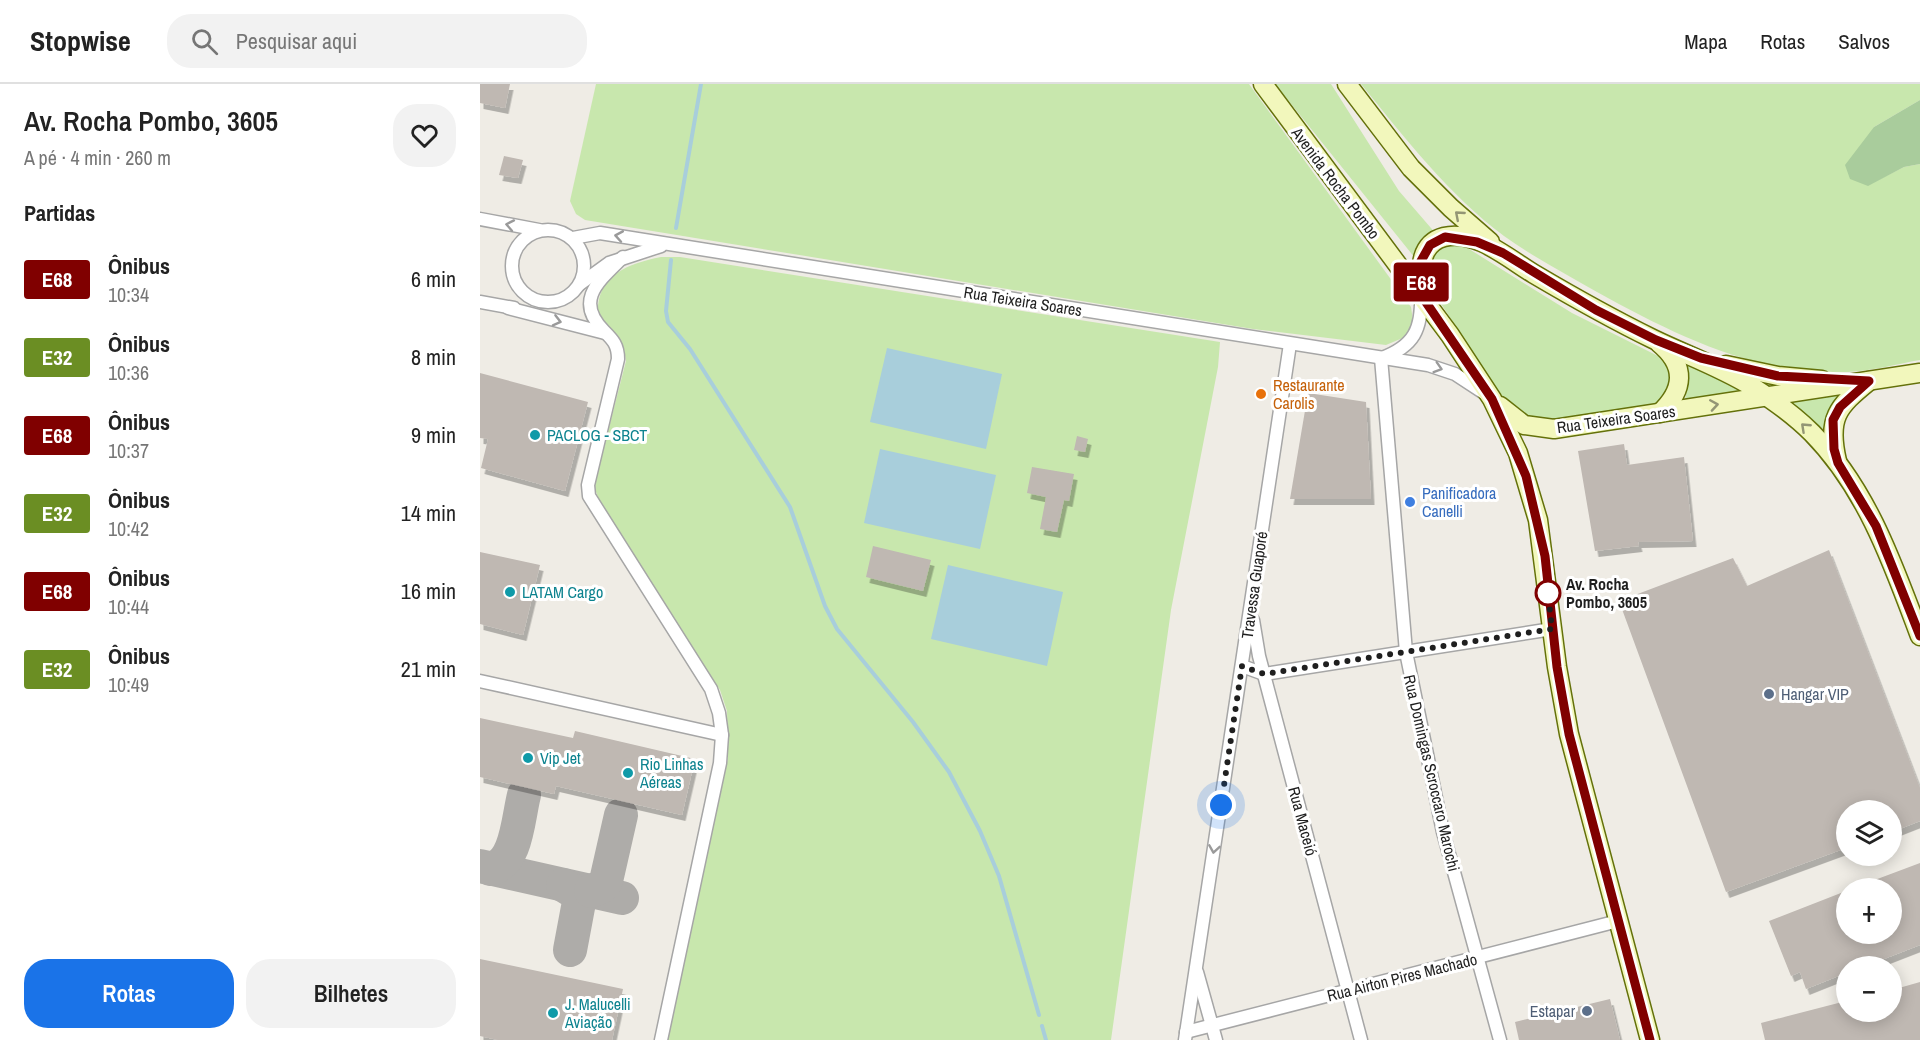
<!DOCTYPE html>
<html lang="pt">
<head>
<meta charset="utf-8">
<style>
	:root { --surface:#fff; --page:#f2f2f2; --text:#222; --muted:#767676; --line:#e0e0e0; --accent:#1a73e8 }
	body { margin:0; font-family:"Archivo Narrow",sans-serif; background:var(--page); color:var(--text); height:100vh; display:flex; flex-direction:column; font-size:22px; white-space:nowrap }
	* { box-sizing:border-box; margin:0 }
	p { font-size:20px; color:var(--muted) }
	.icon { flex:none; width:33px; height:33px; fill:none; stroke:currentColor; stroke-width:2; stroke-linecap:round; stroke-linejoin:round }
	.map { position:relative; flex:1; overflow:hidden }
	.details { display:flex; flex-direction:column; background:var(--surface); width:480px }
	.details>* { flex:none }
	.badge { padding:0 12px; border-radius:4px; font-size:21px; line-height:39px }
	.controls { position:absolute; left:1356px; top:716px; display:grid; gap:12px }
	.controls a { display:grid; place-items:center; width:66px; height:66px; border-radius:50%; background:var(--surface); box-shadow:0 3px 15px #0003; font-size:30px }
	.you { position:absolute; width:30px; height:30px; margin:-15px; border:4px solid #fff; border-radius:50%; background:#1a73e8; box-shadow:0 0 0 9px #1a73e833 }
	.map>.badge { position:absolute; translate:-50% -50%; box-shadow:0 0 0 3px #fff }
	h2 { padding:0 24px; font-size:22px; line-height:54px }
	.round { display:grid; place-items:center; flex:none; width:63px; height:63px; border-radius:24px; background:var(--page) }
	.head { display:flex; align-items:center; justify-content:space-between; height:102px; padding:0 24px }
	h1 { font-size:28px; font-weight:600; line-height:45px }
	.primary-button { display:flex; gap:12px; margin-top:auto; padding:12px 24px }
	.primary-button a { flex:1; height:69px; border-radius:24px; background:var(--accent); color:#fff; font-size:24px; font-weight:600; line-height:69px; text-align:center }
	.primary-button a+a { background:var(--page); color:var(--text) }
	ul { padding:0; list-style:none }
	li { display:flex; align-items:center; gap:18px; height:78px; padding:0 24px }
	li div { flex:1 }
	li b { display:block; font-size:22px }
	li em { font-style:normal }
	li .badge { min-width:66px; font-weight:700; text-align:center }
	header { display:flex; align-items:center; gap:36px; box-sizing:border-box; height:84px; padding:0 30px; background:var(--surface); border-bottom:2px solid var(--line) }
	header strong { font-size:28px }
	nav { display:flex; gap:33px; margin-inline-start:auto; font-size:21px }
	.search { width:420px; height:54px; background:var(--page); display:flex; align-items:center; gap:15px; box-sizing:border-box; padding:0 21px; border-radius:24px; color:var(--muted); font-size:22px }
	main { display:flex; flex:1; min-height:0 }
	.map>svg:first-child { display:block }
	.grass { fill:#c8e7ad }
	.forest { fill:#a9cc9c }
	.water { fill:#a8cedb }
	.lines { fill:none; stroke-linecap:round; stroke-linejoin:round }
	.stream { stroke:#a8cedb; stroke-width:4 }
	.taxiway { stroke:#aeaca9; stroke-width:34 }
	.building { fill:#bfb8b2; filter:url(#shadow) }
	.minor-casing { stroke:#a6a6a6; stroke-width:15 }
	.secondary-casing { stroke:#64710a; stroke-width:21 }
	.minor { stroke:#fff; stroke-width:12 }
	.secondary { stroke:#f2f7bc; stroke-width:18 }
	.oneway { stroke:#939675 }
	.oneway2 { stroke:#9a9a9a }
	.line-casing { stroke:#fff; stroke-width:14 }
	.line { stroke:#800000; stroke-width:9 }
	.walk { stroke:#1f1f1f; stroke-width:6; stroke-dasharray:0 10.8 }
	.food-dot { fill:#e8710a; stroke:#fff; stroke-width:2 }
	.culture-dot { fill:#0f9aa8; stroke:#fff; stroke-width:2 }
	.shop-dot { fill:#3f7fe0; stroke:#fff; stroke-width:2 }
	.stop-dot { fill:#fff; stroke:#800000; stroke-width:3 }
	.service-dot { fill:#5c6f8a; stroke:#fff; stroke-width:2 }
	.labels { text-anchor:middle; stroke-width:6; stroke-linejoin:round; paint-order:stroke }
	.street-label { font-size:16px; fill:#1f1f1f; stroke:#fff }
	.food-label { font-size:16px; fill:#c56008; stroke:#fff; text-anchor:start }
	.culture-label { font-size:16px; fill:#0d838f; stroke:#fff; text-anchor:start }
	.shop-label { font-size:16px; fill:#366cbe; stroke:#fff; text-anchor:start }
	.stop-label { font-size:16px; font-weight:bold; fill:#1f1f1f; stroke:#fff; text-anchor:start }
	.service-label { font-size:16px; fill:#4e5e75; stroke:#fff; text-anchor:start }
</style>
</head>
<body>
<header>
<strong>Stopwise</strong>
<div class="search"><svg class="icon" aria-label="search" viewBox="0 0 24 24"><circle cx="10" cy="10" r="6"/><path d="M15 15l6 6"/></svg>Pesquisar aqui</div>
<nav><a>Mapa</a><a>Rotas</a><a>Salvos</a></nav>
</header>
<main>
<section class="details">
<div class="head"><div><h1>Av. Rocha Pombo, 3605</h1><p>A pé · 4 min · 260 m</p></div><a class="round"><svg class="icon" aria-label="heart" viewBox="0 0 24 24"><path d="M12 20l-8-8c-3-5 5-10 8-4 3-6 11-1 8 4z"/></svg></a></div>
<h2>Partidas</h2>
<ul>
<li><span class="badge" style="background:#800000;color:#fff">E68</span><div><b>Ônibus</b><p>10:34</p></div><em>6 min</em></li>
<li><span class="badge" style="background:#6b8e23;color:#fff">E32</span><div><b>Ônibus</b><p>10:36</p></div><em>8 min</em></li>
<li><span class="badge" style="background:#800000;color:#fff">E68</span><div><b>Ônibus</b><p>10:37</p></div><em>9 min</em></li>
<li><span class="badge" style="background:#6b8e23;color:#fff">E32</span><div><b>Ônibus</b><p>10:42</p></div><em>14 min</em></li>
<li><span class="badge" style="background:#800000;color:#fff">E68</span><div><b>Ônibus</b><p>10:44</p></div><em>16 min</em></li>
<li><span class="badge" style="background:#6b8e23;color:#fff">E32</span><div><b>Ônibus</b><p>10:49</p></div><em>21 min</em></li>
</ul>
<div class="primary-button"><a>Rotas</a><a>Bilhetes</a></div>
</section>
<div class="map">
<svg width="1440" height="956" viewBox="0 0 1440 956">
	<defs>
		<filter id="shadow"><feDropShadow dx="3.5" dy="6" stdDeviation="0" flood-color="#0004"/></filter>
	</defs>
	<rect width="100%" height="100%" fill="#efece5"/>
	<g class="grass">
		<path d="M116,0H769L931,223L933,237L925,253L906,261L773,245L105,136L96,130L90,117Z"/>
		<path d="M795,0H851L919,107L957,151L935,174Z"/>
		<path d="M881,0H1440V16L1394,43L1388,101L1424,83L1440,80V276C1417,280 1392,287 1368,288C1277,292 1195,251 1117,208C1086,190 1053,173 1024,152C968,110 925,54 881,0Z"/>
		<path d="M981,160L1092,229L1182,274C1195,289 1193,312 1174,321C1150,332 1090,338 1062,343L1024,316L948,200V174L961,161Z"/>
		<path d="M181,173H200L740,258L738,283L691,526L631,956H185L248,674L247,627L240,606L121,422L114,402L146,277C143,251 129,252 118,233C115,192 146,180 181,173Z"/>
		<path d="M1204,278L1261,307L1263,312L1204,320L1209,296Z"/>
		<path d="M1361,311L1347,332L1344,350L1309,318Z"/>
	</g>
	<path class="forest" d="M1440,16V80L1424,83L1388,102L1370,95L1365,81L1394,43Z"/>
	<g class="water">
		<path d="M407,264L522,290L506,365L390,338Z"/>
		<path d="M400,365L516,391L500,465L384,439Z"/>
		<path d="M468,481L583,508L567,582L451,555Z"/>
	</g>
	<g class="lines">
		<g class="stream">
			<path d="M196,144L221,0"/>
			<path d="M191,176L186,227L188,238L210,265L310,423L345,522L357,545L433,638L469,688L500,747L519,792L559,931"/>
			<path d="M562,942L566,956"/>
		</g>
		<g class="taxiway">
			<path d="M0,782L142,814"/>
			<path d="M11,785C37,779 38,734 44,711"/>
			<path d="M83,801L96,809L99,818L90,866"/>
			<path d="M111,807L121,803L126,797L141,731"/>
		</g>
	</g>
	<g class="building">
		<path d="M0,0H30L25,24L0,19Z"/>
		<path d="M24,72L43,76L38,94L19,91Z"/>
		<path d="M0,289L108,318L85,407L1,384L8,355L0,354Z"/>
		<path d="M828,309L886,318L891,415H810Z"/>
		<path d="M597,352L608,355L605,368L594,366Z"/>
		<path d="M1144,360L1147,381L1204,373L1213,457L1158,458L1159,462L1115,467L1098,367Z"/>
		<path d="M552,383L594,390L589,417L584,416L577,448L560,445L566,413L547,409Z"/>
		<path d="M393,462L451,476L443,507L386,493Z"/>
		<path d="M1349,466L1440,704V737L1412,748V726H1366V764L1246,808L1139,517L1253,474L1267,502Z"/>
		<path d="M0,468L60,481L43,551L0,540Z"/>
		<path d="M0,634L93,654L95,647L215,675L202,731L76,702L74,710L0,693Z"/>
		<path d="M1440,779V861L1386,882H1366V889L1326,905L1320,888L1311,892L1289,837L1366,807V849H1412V804L1376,803Z"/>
		<path d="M0,875L143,905L132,956H18L0,952Z"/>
		<path d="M1440,898V956H1285L1281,939L1366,917V927H1412V906Z"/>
		<path d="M1130,915L1140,956H1039L1035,938Z"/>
	</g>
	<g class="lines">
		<g class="minor-casing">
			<g id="minor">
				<path d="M0,135L59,146"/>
				<circle cx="68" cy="182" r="36"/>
				<path d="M93,154L120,149L948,281L975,290L1004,309"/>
				<path d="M143,173C120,196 93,216 124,247C133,256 138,261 138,275L108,401L109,412L231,605L239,629L242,651L240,679L181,956"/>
				<path d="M100,200L129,179L181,162"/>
				<path d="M0,218L34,224"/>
				<path d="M28,224L125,249"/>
				<path d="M901,274L926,568L963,748L1020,956"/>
				<path d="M902,274C934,262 942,245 941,212"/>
				<path d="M773,536L779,572L881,956"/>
				<path d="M762,582L784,590L1072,545"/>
				<path d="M0,597L242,651"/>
				<path d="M717,888L736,956"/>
				<path d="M706,948L1138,837"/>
				<path d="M705,956L810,260"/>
			</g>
		</g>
		<g class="secondary-casing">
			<g id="secondary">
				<path d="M783,0L970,251L1012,315L1038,369L1058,436L1077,583L1089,650L1170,956"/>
				<path d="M867,0L931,84L971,124L1010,158"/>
				<path d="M941,211C941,190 937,160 964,153C995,145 1029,175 1054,190C1093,213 1132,235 1173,255C1206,271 1240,283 1271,302C1293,316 1314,331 1332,349C1387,405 1413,480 1440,552"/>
				<path d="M1179,259C1207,282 1204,306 1180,329"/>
				<path d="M1246,281L1298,292L1342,296"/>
				<path d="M1020,322L1044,341L1074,345L1440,289"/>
				<path d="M1357,377C1347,334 1357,323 1389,297"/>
			</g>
		</g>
		<use href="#minor" class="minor"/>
		<use href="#secondary" class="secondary"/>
	</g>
	<defs><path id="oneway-chevron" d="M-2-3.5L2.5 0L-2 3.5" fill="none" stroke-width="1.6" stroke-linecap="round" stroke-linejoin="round" transform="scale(1.5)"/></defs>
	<g class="oneway">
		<use href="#oneway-chevron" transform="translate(979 131) rotate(-139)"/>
		<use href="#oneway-chevron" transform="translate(1234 321) rotate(-9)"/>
		<use href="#oneway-chevron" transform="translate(1325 343) rotate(-137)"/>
	</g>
	<g class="oneway2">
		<use href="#oneway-chevron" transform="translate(30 141) rotate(-169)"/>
		<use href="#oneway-chevron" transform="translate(139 152) rotate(-170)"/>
		<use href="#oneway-chevron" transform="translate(77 237) rotate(14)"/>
		<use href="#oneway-chevron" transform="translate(958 284) rotate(17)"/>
		<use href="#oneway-chevron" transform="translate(734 765) rotate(99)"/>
	</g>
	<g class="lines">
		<g class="line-casing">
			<path id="line" d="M1170,956L1089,650L1077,583L1065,472L1046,392L1012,315L941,211V177L950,161L965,153L997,158L1023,169L1116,226L1176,256L1221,274L1298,292L1389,297L1360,323L1353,336L1354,365L1358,379L1396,442L1440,552"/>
		</g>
		<use href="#line" class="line"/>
		<path class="walk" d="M741,721L762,582L784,590L1072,545L1068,509"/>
	</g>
	<circle class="food-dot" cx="781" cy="310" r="6"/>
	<g class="culture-dot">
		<circle cx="55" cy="351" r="6"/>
		<circle cx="30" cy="508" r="6"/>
		<circle cx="48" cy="674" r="6"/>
		<circle cx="148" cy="689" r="6"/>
		<circle cx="73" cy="929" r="6"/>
	</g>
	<circle class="shop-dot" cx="930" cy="418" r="6"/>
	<circle class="stop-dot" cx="1068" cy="509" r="12"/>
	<g class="service-dot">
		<circle cx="1289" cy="610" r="6"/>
		<circle cx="1107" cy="927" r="6"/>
	</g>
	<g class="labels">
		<g class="street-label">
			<text transform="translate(856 99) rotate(53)" y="6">Avenida Rocha Pombo</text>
			<text transform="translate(543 217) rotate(9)" y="6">Rua Teixeira Soares</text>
			<text transform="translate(1136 335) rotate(-8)" y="6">Rua Teixeira Soares</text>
			<text transform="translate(774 501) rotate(-82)" y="6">Travessa Guaporé</text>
			<text transform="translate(952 689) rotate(77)" y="6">Rua Domingas Scroccaro Marochi</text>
			<text transform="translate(823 737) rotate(75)" y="6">Rua Maceió</text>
			<text transform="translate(922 893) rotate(-14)" y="6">Rua Airton Pires Machado</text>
		</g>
		<g class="food-label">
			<text x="793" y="307">Restaurante<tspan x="793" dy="18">Carolis</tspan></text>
		</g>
		<g class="culture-label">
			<text x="67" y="357">PACLOG - SBCT</text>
			<text x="42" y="514">LATAM Cargo</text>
			<text x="60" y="680">Vip Jet</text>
			<text x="160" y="686">Rio Linhas<tspan x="160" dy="18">Aéreas</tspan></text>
			<text x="85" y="926">J. Malucelli<tspan x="85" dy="18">Aviação</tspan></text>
		</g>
		<g class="shop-label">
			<text x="942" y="415">Panificadora<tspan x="942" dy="18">Canelli</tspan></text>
		</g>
		<g class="stop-label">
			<text x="1086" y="506">Av. Rocha<tspan x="1086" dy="18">Pombo, 3605</tspan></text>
		</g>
		<g class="service-label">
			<text x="1301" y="616">Hangar VIP</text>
			<text x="1095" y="933" text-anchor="end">Estapar</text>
		</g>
	</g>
</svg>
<div class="controls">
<a><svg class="icon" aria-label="layers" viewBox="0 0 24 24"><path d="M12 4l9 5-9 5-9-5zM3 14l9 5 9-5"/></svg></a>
<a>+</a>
<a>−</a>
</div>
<div class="you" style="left:741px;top:721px"></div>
<b class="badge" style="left:941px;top:198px;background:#800000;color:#fff">E68</b>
</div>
</main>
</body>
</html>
